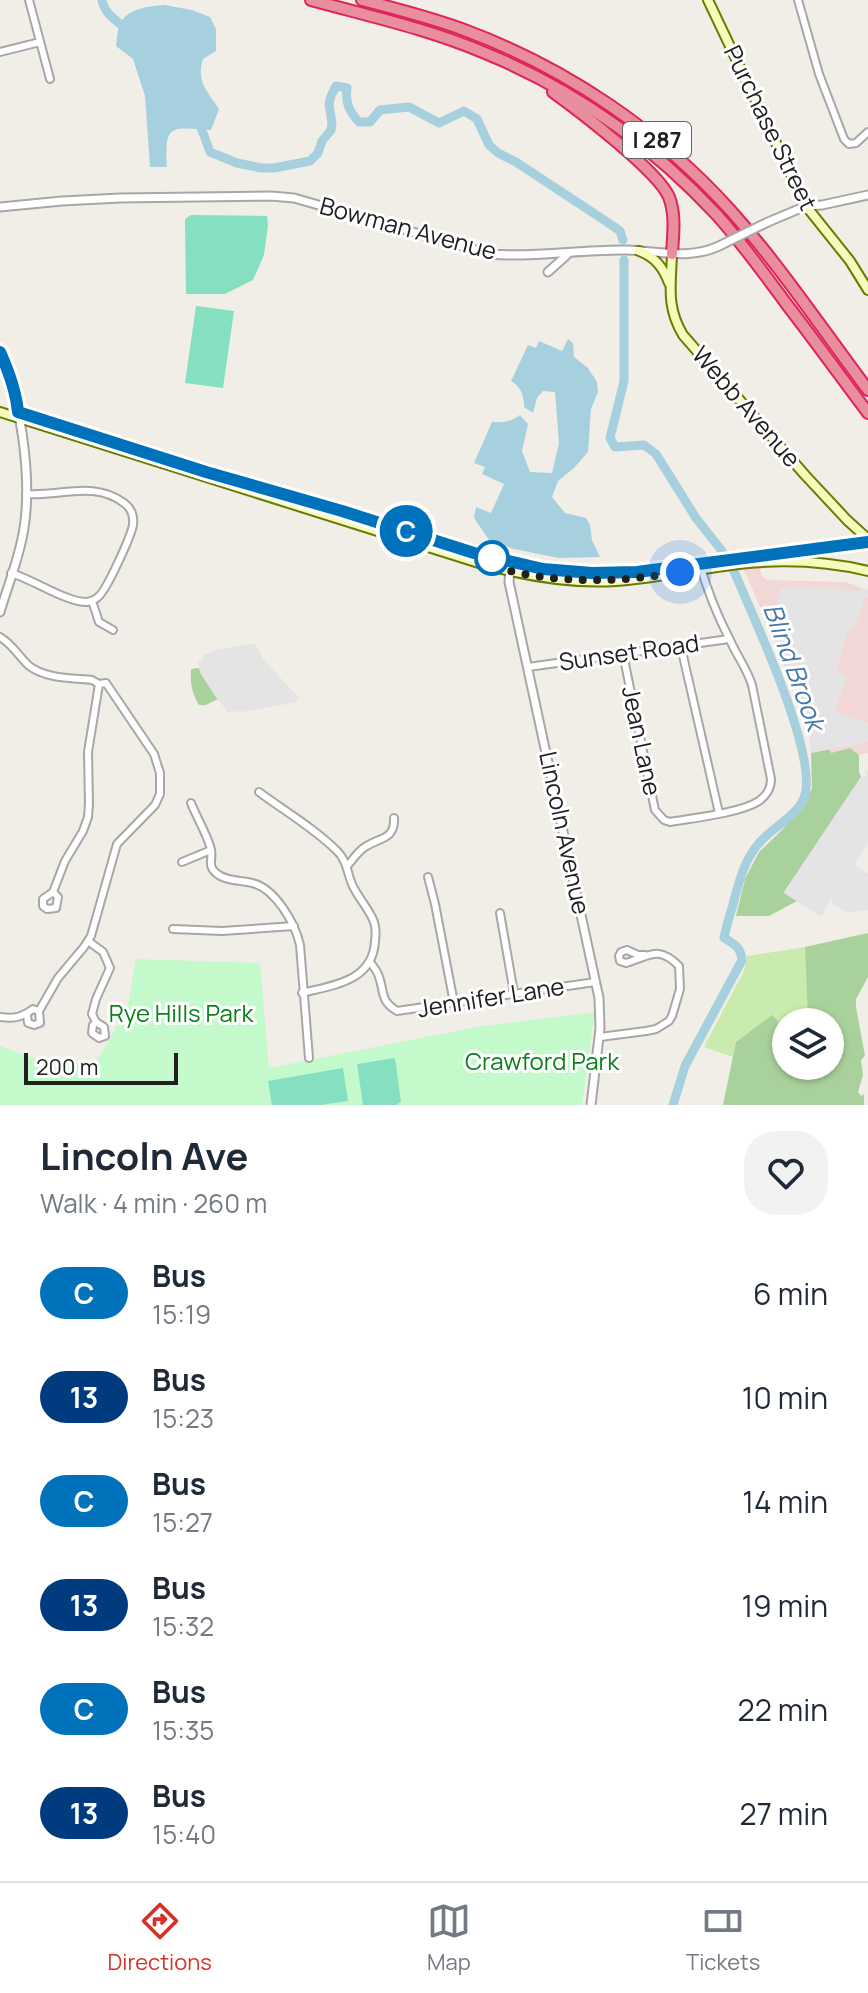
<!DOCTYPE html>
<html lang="en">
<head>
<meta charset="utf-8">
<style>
	:root { --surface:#fff; --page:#f2f2f3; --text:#1f2937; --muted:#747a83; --line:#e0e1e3; --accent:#d93025 }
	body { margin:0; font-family:Manrope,sans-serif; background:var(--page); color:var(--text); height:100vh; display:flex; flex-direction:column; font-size:30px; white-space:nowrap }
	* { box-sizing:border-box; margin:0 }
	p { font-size:26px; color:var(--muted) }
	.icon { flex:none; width:44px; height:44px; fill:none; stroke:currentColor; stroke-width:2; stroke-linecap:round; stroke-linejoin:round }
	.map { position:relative; height:1105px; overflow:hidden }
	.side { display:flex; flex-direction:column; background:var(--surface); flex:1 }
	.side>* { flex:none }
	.badge { padding:0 16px; border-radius:26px; font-size:28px; line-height:52px }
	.controls { position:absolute; left:772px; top:1008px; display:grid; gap:16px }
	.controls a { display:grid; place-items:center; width:72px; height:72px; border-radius:50%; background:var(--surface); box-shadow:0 2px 6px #0004; font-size:40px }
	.scale { position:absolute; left:24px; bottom:20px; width:154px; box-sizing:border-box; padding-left:8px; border:4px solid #202020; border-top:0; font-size:22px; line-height:28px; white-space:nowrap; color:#202020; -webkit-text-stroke:6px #fff; paint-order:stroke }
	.you { position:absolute; width:40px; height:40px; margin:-20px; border:6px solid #fff; border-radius:50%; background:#1a73e8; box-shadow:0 0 0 12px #1a73e833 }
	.map>.badge { position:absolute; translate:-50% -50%; box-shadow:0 0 0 4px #fff }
	.round { display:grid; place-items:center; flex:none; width:84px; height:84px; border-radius:32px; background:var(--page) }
	.head { display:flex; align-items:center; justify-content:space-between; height:136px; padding:0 40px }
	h1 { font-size:38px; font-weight:700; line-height:60px }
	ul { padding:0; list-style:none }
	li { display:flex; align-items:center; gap:24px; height:104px; padding:0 40px }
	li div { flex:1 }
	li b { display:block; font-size:30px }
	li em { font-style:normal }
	li .badge { min-width:88px; font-weight:700; text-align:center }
	.dock { display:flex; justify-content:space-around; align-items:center; height:112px; border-top:2px solid var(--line); background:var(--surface); font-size:22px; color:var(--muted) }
	.dock a { display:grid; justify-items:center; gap:4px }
	.dock .selected { color:var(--accent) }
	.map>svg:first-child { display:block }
	.commercial { fill:#f1d8d6 }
	.grass { fill:#c9ebad }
	.forest { fill:#a9d19b }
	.park { fill:#c4facb }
	.pitch { fill:#84e0c0 }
	.parking { fill:#e4e4e4 }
	.water { fill:#a7d0df }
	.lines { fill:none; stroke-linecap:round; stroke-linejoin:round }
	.river { stroke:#a7d0df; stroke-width:9 }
	.minor-casing { stroke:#a7a7a7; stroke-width:10 }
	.tertiary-casing { stroke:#a7a7a7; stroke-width:11 }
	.secondary-casing { stroke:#6a7b03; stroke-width:12 }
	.motorway-casing { stroke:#de255e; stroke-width:14 }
	.minor { stroke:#fff; stroke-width:6 }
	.tertiary { stroke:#fff; stroke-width:7 }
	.secondary { stroke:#f5fbbb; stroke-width:8 }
	.motorway { stroke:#e98e9c; stroke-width:10 }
	.tertiary-bridge-casing { stroke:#a7a7a7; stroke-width:11; stroke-linecap:butt }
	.tertiary-bridge { stroke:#fff; stroke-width:7 }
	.line-casing { stroke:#fff; stroke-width:18 }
	.line { stroke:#0072bc; stroke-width:12 }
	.walk { stroke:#202020; stroke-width:8; stroke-dasharray:0 14.4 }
	.stop-dot { fill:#fff; stroke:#0072bc; stroke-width:4 }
	.labels { text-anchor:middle; stroke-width:6; stroke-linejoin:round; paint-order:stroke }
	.shield { fill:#fff; stroke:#636363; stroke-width:2 }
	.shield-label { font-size:22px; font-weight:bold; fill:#202020 }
	.street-label { font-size:24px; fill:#202020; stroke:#fff }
	.park-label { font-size:24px; fill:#0a8219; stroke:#fff }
	.water-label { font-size:26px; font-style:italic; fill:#4776aa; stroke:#fff }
</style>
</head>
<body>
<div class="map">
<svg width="868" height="1105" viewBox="0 0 868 1105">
	<rect width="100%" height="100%" fill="#f1eee7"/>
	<path class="commercial" d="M760,568L761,575L767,580L845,582L868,590V753L859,755L850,748L831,753L828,749L811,753L808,718L744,570Z"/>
	<path class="grass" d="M805,947L808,1022H786V1030L772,1016L736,1042L733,1057L704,1047L744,971L747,956Z"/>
	<g class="forest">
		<path d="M199,668L201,674L218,699L206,705H199C192,694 190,682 191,669Z"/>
		<path d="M850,748L859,755V771L861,777L784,892L797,901L769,916H736L745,879L759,852L783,829L812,789L811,753L829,749L831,753Z"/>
		<path d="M868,933V977L856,999V1007L865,1056L861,1060L863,1075L858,1092L861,1096L864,1094V1105H723L736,1042L772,1015L786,1030V1066H830V1022H808L805,947Z"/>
	</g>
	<path class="park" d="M136,959L260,963L269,1068L476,1027L595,1012L582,1105H0V1046L41,1061L94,1065L127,1009Z"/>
	<g class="pitch">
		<path d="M191,215L267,216L268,225L264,255L253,280L225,294H186L185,219Z"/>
		<path d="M196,306L234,311L223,388L185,383Z"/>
		<path d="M395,1058L401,1102L396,1105H363L357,1064Z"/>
		<path d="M343,1068L348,1101L321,1105H272L268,1081Z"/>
	</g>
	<g class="parking">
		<path d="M785,587L846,589L856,592L864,588L868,590V597L865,598L854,628L846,635L842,650L836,672L847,677L835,711L868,723V742L811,753L808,718L764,620L774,615L775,607L782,588Z"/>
		<path d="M251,644L256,645L263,659L299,698L296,701L297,702L244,712L240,710L234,713L232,710L229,713L215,696L201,674L198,662L202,661L204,654L213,652L214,650Z"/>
		<path d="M865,771H868V843L854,864L868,874V910L848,913L831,903L833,899L831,897L822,917L784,893L861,777L866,776Z"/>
	</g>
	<g class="water">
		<path d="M165,5L192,10L210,17L216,29V51L203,59C196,81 207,91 219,109L211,130C172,128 164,122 167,167H150L145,96L133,59L116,46C117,40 117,32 119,26C126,8 149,6 165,5Z"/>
		<path d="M568,339L573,343L574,357L588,368L597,382L598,392L591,409L588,452L574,468L558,481L552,497L565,513L586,518L590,525L592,540L600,557L559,558L514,549L489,540L474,518L476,507L491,513L504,484L482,474L485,467L474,463L492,422C504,423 510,422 520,415L528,424L522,451L530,472L552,473L559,443L555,392L543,391L537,398L533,413L524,407C524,395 521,387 511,381L528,345L536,348L539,341L562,351Z"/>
	</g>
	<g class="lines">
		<g class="river">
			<path d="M102,0C105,16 117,19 126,30"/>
			<path d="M198,119L210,152L237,163L261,168H274L310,161L318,153L322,141L331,130L332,123L329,104L331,96L336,86L347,88C345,103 349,111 359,122H370L380,110L409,107L439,123L464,111L477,119L489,145L498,153L516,162L610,224L620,231L623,240"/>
			<path d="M624,260V381L610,438L615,447L644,445L656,454L696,518L722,551L734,571C752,615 820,757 804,798C798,814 777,825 765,837C744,856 739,882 732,908C729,918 726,927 724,938C734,944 741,947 742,960L685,1066L673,1105"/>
		</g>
		<g class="minor-casing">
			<g id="minor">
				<path d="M29,0L50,79"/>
				<path d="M798,0L819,74L844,139L849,144L856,143L868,132"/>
				<path d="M0,52L40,42"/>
				<path d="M11,573C32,579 68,603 87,602C91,601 94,601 98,597C107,590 131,536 133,525C134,516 131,508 124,503C94,480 59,497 26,494"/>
				<path d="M92,601L99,622L113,630"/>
				<path d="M0,637C12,644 18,655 28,665C45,679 72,678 92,680L99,684L106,683L154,754L160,773V794L155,805L117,844L91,936L84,947L58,978L39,1011"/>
				<path d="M681,647L719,813"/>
				<path d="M623,654L655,810L664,820L670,822C694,818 740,813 759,801C767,795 771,789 771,779L752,685C747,669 737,656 730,640C718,617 707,590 700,564"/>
				<path d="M528,667L729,639"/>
				<path d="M259,792C283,810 317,830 338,852C349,863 347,878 355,890C361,901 370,911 374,922C376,928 376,934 375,941C373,981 334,985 302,993"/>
				<path d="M191,803C196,816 209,838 211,850C213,860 207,865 216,873C225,881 240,880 252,883C275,888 295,923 300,945L309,1058"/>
				<path d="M182,862L211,850"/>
				<path d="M347,866C353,860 357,852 365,847C380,837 395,840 394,818"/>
				<path d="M428,877L435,904L454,1003"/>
				<path d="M53,892L58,897L56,908L47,909L43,906V899L53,892L65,861L83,831L88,817L89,804L88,752L99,684"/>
				<path d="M500,913L514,993"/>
				<path d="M173,929L222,931L294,926"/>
				<path d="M88,941L103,952L110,968L96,999L92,1014L96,1022L104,1027L105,1036L99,1038L92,1033L93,1025L96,1022"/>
				<path d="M370,962C371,963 378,973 378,974C385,991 379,1000 397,1011L595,982"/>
				<path d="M27,1015L28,1023L34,1025L40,1023L39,1011"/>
				<path d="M0,1017C15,1019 22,1017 33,1009L39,1011"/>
				<path d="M600,1037L646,1031L656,1029L669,1021L672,1016L680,989L679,966C658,945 650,956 626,963L620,961L619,956L621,952L627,950L638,955H645"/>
			</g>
		</g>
		<g class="tertiary-casing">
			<g id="tertiary">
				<path d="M0,207L62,201L120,198L271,196L294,198L490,254C536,258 581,249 627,250C659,251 689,260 719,246"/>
				<path d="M768,222L806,206L822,205L868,195"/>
				<path d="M548,272L567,255"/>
				<path d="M0,352C21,399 32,478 24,528C20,556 8,585 0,612"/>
				<path d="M510,568L509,582L599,998L600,1028L591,1105"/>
			</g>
		</g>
		<g class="secondary-casing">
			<g id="secondary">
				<path d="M708,0L806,206L850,261L868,290"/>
				<path d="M639,251C655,257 663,267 669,283"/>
				<path d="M672,254C671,285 666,307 683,335L805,475L847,520L868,539"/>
				<path d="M0,412L482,564C526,576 571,584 616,581C657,578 698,569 739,564C782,559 826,561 868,571"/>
				<path d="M266,490C309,503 352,514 395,528C447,544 499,564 553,570C596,575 639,572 681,567"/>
				<path d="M742,559L868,542"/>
			</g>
		</g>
		<g class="motorway-casing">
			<g id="motorway">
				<path d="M311,0C369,16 429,29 485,53C573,89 652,145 717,215C743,244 765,275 788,306C815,341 841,377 868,413"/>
				<path d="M362,0C397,9 433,18 467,31C568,69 659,131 731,211C781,267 823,330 868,390"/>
				<path d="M553,92C578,110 658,171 669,197C676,215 673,235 672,254"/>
			</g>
		</g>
		<use href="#minor" class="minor"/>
		<use href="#tertiary" class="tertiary"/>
		<use href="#secondary" class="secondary"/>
		<use href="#motorway" class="motorway"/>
		<g class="tertiary-bridge-casing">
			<path id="tertiary-bridge" d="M719,246L768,222"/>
		</g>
		<use href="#tertiary-bridge" class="tertiary-bridge"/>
	</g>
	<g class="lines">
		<g class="line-casing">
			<path id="line" d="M0,352C9,372 16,391 18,412L206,472L342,511L474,553L543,569L592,573L637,572L868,542"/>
		</g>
		<use href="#line" class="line"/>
		<path class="walk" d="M492,558L510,562V571C567,584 623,582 680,572"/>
	</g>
	<circle class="stop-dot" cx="492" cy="558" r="16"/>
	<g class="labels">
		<rect class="shield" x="623" y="122" width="68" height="36" rx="6"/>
		<g class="shield-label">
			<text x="657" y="148">I 287</text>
		</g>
		<g class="street-label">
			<text transform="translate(770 128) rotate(64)" y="8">Purchase Street</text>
			<text transform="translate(408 229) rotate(15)" y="8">Bowman Avenue</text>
			<text transform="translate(746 407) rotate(49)" y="8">Webb Avenue</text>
			<text transform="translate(629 653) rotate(-8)" y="8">Sunset Road</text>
			<text transform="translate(641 741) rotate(78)" y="8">Jean Lane</text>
			<text transform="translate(564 833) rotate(78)" y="8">Lincoln Avenue</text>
			<text transform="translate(491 998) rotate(-9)" y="8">Jennifer Lane</text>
		</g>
		<g class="park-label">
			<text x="181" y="1022">Rye Hills Park</text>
			<text x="542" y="1070">Crawford Park</text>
		</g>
		<g class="water-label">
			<text transform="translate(794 667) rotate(70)" y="9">Blind Brook</text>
		</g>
	</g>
</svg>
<div class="controls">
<a><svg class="icon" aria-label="layers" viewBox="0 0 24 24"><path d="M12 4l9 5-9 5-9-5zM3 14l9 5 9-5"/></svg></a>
</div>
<div class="scale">200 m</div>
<div class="you" style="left:680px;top:572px"></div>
<b class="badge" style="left:406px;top:531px;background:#0072bc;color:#fff">C</b>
</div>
<section class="side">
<div class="head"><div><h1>Lincoln Ave</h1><p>Walk · 4 min · 260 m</p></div><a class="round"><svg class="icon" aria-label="heart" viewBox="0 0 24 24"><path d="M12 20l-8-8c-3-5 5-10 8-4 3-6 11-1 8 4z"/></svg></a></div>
<ul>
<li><span class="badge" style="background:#0072bc;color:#fff">C</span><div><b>Bus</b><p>15:19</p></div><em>6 min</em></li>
<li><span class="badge" style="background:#003b80;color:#fff">13</span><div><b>Bus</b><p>15:23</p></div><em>10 min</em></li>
<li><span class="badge" style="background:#0072bc;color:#fff">C</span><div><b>Bus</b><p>15:27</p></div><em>14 min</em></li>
<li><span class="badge" style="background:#003b80;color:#fff">13</span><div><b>Bus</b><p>15:32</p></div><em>19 min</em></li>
<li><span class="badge" style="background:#0072bc;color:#fff">C</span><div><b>Bus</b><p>15:35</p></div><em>22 min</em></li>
<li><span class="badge" style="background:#003b80;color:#fff">13</span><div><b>Bus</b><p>15:40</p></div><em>27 min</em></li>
</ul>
</section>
<nav class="dock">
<a class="selected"><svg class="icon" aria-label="directions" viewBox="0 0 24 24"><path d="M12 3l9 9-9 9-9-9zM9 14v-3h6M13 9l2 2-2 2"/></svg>Directions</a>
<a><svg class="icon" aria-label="map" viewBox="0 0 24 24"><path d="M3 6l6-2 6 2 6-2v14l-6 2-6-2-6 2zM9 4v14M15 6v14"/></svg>Map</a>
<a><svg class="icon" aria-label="tickets" viewBox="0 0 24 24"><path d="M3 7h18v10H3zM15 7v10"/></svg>Tickets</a>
</nav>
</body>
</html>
